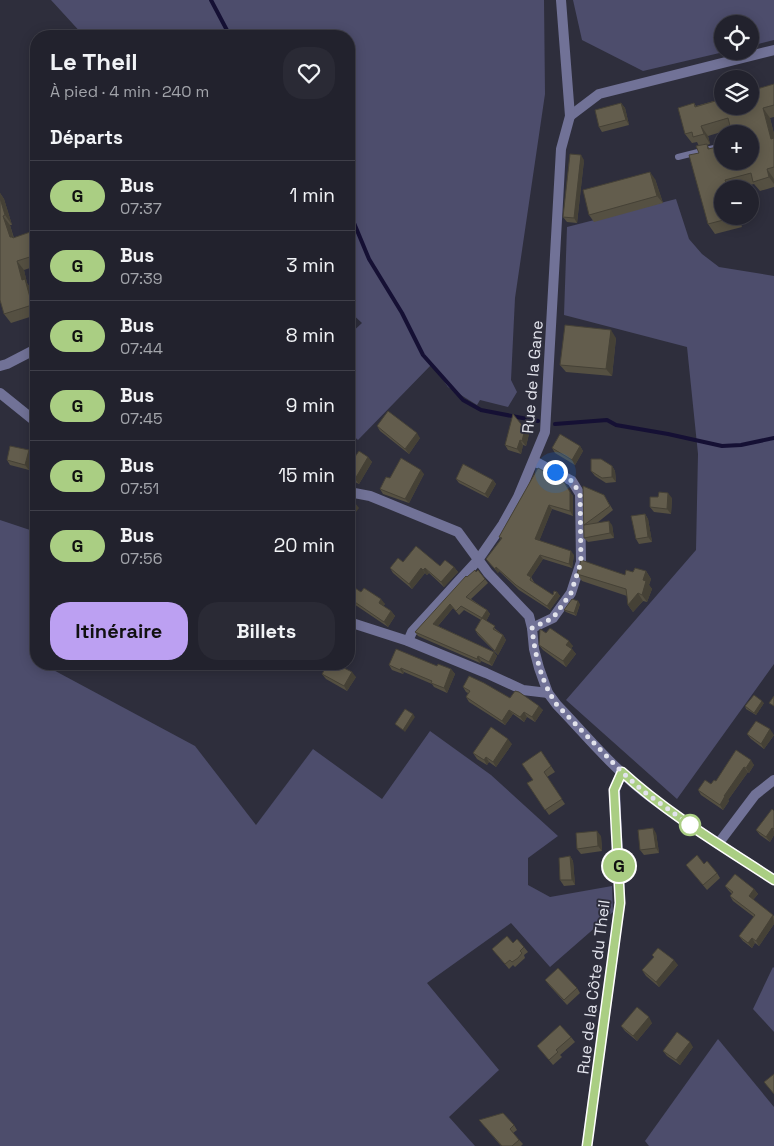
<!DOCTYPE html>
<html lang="fr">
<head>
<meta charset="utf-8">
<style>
	:root { --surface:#22222d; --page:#2a2a35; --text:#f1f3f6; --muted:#a2a4aa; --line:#3f3f49; --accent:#bca0f2 }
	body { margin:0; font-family:"Space Grotesk",sans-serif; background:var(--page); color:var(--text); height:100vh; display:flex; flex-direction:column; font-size:19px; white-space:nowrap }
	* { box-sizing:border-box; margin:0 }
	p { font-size:16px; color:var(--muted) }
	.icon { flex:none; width:28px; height:28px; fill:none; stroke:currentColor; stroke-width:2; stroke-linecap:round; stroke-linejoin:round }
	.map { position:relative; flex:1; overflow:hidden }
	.drawer { position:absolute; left:30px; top:30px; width:325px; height:640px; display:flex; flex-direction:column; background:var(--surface); border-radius:20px; box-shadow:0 2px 12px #0003,0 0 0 1px var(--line) }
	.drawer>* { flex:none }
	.badge { padding:0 10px; border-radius:16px; font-size:18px; line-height:32px }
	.buttons { position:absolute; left:714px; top:15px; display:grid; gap:10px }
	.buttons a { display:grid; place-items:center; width:45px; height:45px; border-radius:50%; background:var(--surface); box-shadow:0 2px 12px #0003,0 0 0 1px var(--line); font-size:25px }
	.you { position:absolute; width:25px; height:25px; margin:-12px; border:4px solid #fff; border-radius:50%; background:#1a73e8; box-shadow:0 0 0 8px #1a73e833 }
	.map>.badge { position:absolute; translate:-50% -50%; box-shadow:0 0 0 2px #fff }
	h2 { padding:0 20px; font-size:19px; line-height:45px }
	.round { display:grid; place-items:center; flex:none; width:52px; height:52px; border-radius:20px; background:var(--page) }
	.summary { display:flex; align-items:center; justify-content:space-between; height:85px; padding:0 20px }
	h1 { font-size:24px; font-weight:700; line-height:38px }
	.button { display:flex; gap:10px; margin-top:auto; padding:10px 20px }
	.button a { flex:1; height:58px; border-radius:20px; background:var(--accent); color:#111; font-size:20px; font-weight:700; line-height:58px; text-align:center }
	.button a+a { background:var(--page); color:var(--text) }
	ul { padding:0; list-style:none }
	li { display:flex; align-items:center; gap:15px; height:70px; padding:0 20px; border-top:1px solid var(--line) }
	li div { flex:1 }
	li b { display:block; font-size:19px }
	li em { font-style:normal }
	li .badge { min-width:55px; font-weight:700; text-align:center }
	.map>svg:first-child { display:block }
	.green { fill:#4d4d6c }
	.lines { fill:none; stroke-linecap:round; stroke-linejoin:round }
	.stream { stroke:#151034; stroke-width:4 }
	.service { stroke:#717297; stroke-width:6 }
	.minor { stroke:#717297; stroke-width:10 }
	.tertiary { stroke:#717297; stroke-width:10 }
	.wall { fill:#555042; fill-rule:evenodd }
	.shaded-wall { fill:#454136 }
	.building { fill:#635d4d; stroke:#454136 }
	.line-casing { stroke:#fff; stroke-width:11 }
	.line { stroke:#aace83; stroke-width:8 }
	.walk { stroke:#e2e3ec; stroke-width:5; stroke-dasharray:0 9 }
	.stop-dot { fill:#fff; stroke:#aace83; stroke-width:2.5 }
	.labels { text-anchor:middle; stroke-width:4; stroke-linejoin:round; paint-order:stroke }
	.street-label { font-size:16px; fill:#e2e3ec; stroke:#2e2e3c }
</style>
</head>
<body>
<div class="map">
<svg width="774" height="1146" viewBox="0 0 774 1146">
	<rect width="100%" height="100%" fill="#2e2e3c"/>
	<g class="green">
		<path d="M51,0H544L545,94L515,298L511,380L517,392L508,407L480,400L477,405L448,387L432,364L358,440L349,432V335L362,323L349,311V36H84Z"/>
		<path d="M573,0H774V40L750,46V24H722V51H728L643,71L582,40Z"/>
		<path d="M676,199L689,239L702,254L719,267L774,276V664L677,799L566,700L696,550L698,454L687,347L564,315L567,227Z"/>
		<path d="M0,520L36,532V664H47L46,666L195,746L256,825L313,749L382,799L430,731L491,775L558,836L528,858V885L550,897L612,886L613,912L550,967L511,923L427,983L499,1070L449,1117L475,1146H0Z"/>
		<path d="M773,967L774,968V1032L753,1009Z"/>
		<path d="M718,1039L774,1107V1146H649L645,1141Z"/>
	</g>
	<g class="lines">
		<g class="stream">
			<path d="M211,0L230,36"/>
			<path d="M349,211L369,259L402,313L423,355L463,400L481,410L538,421"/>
			<path d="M555,424L607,420L616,425L668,434L722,446L741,445L774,438"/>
		</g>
		<path class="service" d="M678,157L722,146"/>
		<g class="minor">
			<path d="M570,116L599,94L774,50"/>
			<path d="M532,628L553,618L571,593L581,562L580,494L572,481L534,461"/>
			<path d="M408,641L412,632L478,560L503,524L518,497L545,432L561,149L570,116L561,0"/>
			<path d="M718,844L755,795L774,780"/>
		</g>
		<g class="tertiary">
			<path d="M0,366L7,364L36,349"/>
			<path d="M0,393L36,422"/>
			<path d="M349,492L370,496L458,532L488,573L529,616L532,628L534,649L539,668L548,693L557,705C585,734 612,767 644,792C685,824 730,851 774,880"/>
			<path d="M349,622L408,641L486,673L523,690L548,693"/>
			<path d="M587,1146L620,903L615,790L622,772"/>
		</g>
	</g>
	<g class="wall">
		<path d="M774,84V117L770,118L774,134V187L760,191L754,184L735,189H722V216H739L742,227L715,234L708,224L699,153V146L697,142L692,143L685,134L694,103L696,106ZM731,129L750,161L710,149L707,145L710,144L708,136Z"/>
		<path d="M621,103L625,108L629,125L602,132L599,127Z"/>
		<path d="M584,160L577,223L567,222L563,217Z"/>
		<path d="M655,179L663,203L594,222L589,215Z"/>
		<path d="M0,193L4,199L12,225H10L14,238L36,230V266L24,270L27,283L31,289L36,306V315L11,323L4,314L0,300Z"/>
		<path d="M616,338L612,376L566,372L560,365Z"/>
		<path d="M377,426L420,438L409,454L380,431Z"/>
		<path d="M529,434L526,446L523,445L521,454L508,450L505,445Z"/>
		<path d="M580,446L583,451L575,465L555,453L552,448Z"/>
		<path d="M33,456L29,470L10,465L7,460Z"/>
		<path d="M368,457L372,462L359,484L349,479V458L352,461Z"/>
		<path d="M612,466L615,471L616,482L606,483L595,476L591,471Z"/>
		<path d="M538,468L573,496V516L552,509L539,541L574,555L572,568L543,559L531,577L534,582V583L553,595L557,592L560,596L550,610L519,590L499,571L498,573L486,559L501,539L499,537Z"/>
		<path d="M424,474L409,503L383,494L380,489L390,478Z"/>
		<path d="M456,479L493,480L496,484L488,498L459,483Z"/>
		<path d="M583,486L604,495L613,510L597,523L612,525L614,538L588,542L584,538Z"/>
		<path d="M658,497L672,498L671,514L654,512L650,507Z"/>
		<path d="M645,514L648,519L652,542L639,544L636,539Z"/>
		<path d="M403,562L454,567L458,572L444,587L429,573L427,575L425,573L412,589L393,573L390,568Z"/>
		<path d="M646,571L651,579L649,585L652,589L647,602L643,601L633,612L628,605L627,596L582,581L577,574L625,575L633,572Z"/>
		<path d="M467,577L485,579L488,583L471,599L487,610L490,614L486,621L498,631L503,635L506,640L498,655L478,635L475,630L481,620L464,610L459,615L453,608L438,626L494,652L497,656L492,666L481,661L480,663L418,636L415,632Z"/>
		<path d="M361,592L385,604L383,606L391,611L395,616L388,627L351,602L349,599V596Z"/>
		<path d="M580,604L576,616L566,612L564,610Z"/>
		<path d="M546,633L573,646L571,648L576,654L566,667L543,650L539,645Z"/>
		<path d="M389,665L437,666L451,669L455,674L447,693L434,687L432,684L404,672L403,674L392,670Z"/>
		<path d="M322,674L356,677L347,691L326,679Z"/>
		<path d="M463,687L510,698L543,710L535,722L527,717L524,722L513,714L505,725L469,702L466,697L468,693L466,692Z"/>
		<path d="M764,703L756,715L746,709L745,706Z"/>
		<path d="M747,734L774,735L764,749L751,739Z"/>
		<path d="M512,744L496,767L489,762L487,765L477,759L473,753Z"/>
		<path d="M736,750L754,765L749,773L748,772L728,800L729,801L723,810L701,795L698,790L711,784L716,781Z"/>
		<path d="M541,751L555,772L547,777L565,804L549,815L527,783L533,780Z"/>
		<path d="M774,811V835L770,842L760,835L756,830Z"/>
		<path d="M656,833L659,853L644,855L640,850Z"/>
		<path d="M601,836L602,851L581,854L577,849Z"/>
		<path d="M570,856L573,861L575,885L564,886L560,880Z"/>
		<path d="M704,864L717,873L720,878L707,890L686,865Z"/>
		<path d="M725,886L754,889L758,894L753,900L774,916V924L759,946L755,943L752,948L743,941L739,936L754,917L733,901L730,896L732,894L729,891Z"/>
		<path d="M513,943L524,947L528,952L524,955L525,958L515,967L513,965L509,969L492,949Z"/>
		<path d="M678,965L659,987L646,976L642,970Z"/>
		<path d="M545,980L577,988L580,993L567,1005L549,985Z"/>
		<path d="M652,1023L637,1041L625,1031L621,1026Z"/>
		<path d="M571,1037L575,1042L560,1055L562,1057L553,1065L537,1046Z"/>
		<path d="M693,1047L680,1065L667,1056L663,1051Z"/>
		<path d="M479,1120L514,1125L517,1130L513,1133L523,1144L521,1146H501Z"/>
	</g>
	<g class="shaded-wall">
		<path d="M621,103L625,108L629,125L626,120Z"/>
		<path d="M763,108L770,118L774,134V143L771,139Z"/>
		<path d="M701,126L708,136L710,144L704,134Z"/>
		<path d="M581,155L584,160L577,223L574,218Z"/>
		<path d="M767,169L774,179V184L769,177Z"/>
		<path d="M650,172L655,179L663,203L657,196Z"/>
		<path d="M725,180L731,189H728Z"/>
		<path d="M0,193L4,199L12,225L5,215L0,198Z"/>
		<path d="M3,216L10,225L14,240L10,237Z"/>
		<path d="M735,216H739L742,227L735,217Z"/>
		<path d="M17,261L24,270L27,283L31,289L36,306V311L32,305L22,280Z"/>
		<path d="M611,330L616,338L612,376L606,369Z"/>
		<path d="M525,429L529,434L526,446L522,441Z"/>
		<path d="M417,433L420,438L409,454L405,449Z"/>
		<path d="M520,440L523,445L521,454L517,449Z"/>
		<path d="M580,446L583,451L575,465L572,460Z"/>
		<path d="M29,450L33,456L29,470L25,465Z"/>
		<path d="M368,457L372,462L359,484L355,479Z"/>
		<path d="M612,466L615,471L616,482L612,477Z"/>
		<path d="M421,470L424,474L409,503L405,499Z"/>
		<path d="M493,480L496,484L488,498L485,494Z"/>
		<path d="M564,482L573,496V516L570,511Z"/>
		<path d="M668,493L672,498L671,514L667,509Z"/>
		<path d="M355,503L359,508L349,521V511Z"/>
		<path d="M549,505L552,509L538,544L535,539Z"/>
		<path d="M645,514L648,519L652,542L648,537Z"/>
		<path d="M609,521L612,525L614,538L610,533Z"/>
		<path d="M571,551L574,555L572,568L569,564Z"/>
		<path d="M540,555L543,559L530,579L527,575Z"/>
		<path d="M454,567L458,572L444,587L441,582Z"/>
		<path d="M496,567L499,571L498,573L495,569Z"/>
		<path d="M421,568L425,573L412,589L409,584Z"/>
		<path d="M425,568L429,573L427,575L423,570Z"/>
		<path d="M646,571L651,579L649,585L652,589L647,602L642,595L643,580Z"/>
		<path d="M557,592L560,596L550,610L547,606Z"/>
		<path d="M638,593L643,601L633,612L628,605Z"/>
		<path d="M381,599L385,604L382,608L379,603Z"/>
		<path d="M578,601L580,604L576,616L574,613Z"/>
		<path d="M450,604L453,608L436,628L433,624Z"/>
		<path d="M487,610L490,614L485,623L482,618Z"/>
		<path d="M391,611L395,616L388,627L384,622Z"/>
		<path d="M503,635L506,640L498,655L495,651Z"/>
		<path d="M569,641L573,646L570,650L566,645Z"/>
		<path d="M572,649L576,654L566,667L563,661Z"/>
		<path d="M494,652L497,656L492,666L489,662Z"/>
		<path d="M478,656L481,661L480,663L477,659Z"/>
		<path d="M401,668L404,672L403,674L400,670Z"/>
		<path d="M451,669L455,674L447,693L444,688Z"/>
		<path d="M352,672L356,677L347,691L344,686Z"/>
		<path d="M762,701L764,703L756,715L754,713Z"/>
		<path d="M539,706L543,710L535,722L532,717Z"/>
		<path d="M509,710L513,714L505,725L502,721Z"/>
		<path d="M524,712L527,717L524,722L520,717Z"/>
		<path d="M413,714L415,717L405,732L403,730Z"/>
		<path d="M770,729L774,735L764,749L761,744Z"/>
		<path d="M508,739L512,744L496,767L493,762Z"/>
		<path d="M486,757L489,762L487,765L484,760Z"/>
		<path d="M751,760L754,765L749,773L746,768Z"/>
		<path d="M744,767L748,772L728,800L729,801L723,810L720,805L724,796Z"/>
		<path d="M653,828L656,833L659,853L656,848Z"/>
		<path d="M772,828L774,831V835L770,842L766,837Z"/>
		<path d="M597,831L601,836L602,851L598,846Z"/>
		<path d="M570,856L573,861L575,885L572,880Z"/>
		<path d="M754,889L758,894L752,901L749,896Z"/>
		<path d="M773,915L774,924L759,946L756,941Z"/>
		<path d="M752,938L755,943L752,948L748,943Z"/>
		<path d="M674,960L678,965L659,987L656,982Z"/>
		<path d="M649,1017L652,1023L637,1041L633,1036Z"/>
		<path d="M690,1042L693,1047L680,1065L676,1060Z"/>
	</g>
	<g class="building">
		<path d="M774,84V105L763,108L771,139L774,138V167L767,169L769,177L753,182L751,173L725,180L728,189H722V216H735V217L708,224L689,155L699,153L696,146L707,144L708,149L722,146V161H750V134H732L728,118L701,126L704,134L693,137L692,132L685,134L678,108L694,103L695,107L722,99V106H750V91Z"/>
		<path d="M621,103L626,120L599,127L595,110Z"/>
		<path d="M570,154L581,155L574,218L563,217Z"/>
		<path d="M650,172L657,196L589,215L583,190Z"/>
		<path d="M0,198L5,215L3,216L10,237H12L13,238L36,230V255L17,261L22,280L25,279L32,305L4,314L0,300Z"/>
		<path d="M565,325L611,330L606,369L560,365Z"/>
		<path d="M388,411L417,433L405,449L377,426Z"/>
		<path d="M513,414L525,429L522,441L520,440L517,449L505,445Z"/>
		<path d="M560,434L580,446L572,460L552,448Z"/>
		<path d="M10,446L29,450L25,465L7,460Z"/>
		<path d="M359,451L368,457L355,479L349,476V458L352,461Z"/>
		<path d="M401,458L421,470L405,499L380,489L386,477L390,478Z"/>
		<path d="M591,459H601L612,466V477L602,478L591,471Z"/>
		<path d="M463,464L493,480L485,494L456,479Z"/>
		<path d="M538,468L564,482L570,492V511L549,505L535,539L571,551L569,564L540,555L527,575L531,577L530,580L553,595L554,591L557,592L547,606L516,585L496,567L495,569L486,559L502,538L499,537Z"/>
		<path d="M583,486L604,495L610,506L584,525L609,521L610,533L584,538Z"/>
		<path d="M659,492L668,493L667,509L650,507V497H658Z"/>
		<path d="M349,499L355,503L349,511Z"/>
		<path d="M645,514L648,537L636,539L631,516Z"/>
		<path d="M416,546L440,566L445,560L454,567L441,582L425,568L423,570L421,568L409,584L390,568L398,558L403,562Z"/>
		<path d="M581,560L625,575L626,570L633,572L635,568L646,571L643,580L646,581L642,595L638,593L628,605L626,589L577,574Z"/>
		<path d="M475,570L476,572L478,570L485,579L466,597L487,610L482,618L461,606L456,611L450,604L433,624L494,652L489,662L478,656L477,659L415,632L466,576L467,577Z"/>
		<path d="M355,588L361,592L364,588L381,599L379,603L391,611L384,622L349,598V596Z"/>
		<path d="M572,599L578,601L574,613L564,610Z"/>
		<path d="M482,618L495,626L493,629L503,635L495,651L475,630Z"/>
		<path d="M550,628L569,641L566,645L572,649L563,661L539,645L540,629L546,633Z"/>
		<path d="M396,649L437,666L438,664L451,669L444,688L431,683L432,681L401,668L400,670L389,665Z"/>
		<path d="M328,664H336L352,672L344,686L322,674Z"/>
		<path d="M469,676L484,683L510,698L515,691L519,692L539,706L532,717L524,712L520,717L509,710L502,721L466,697L470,691L463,687Z"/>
		<path d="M754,695L762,701L754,713L745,706Z"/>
		<path d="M774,696V706L769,703Z"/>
		<path d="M405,709L413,714L403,730L395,724Z"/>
		<path d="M756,721L770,729L761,744L747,734Z"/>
		<path d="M491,727L508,739L493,762L486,757L484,760L473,753Z"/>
		<path d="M736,750L751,760L746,768L744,767L724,796H725L720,805L698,790L705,780L711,784L714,780L716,781Z"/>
		<path d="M541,751L551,766L544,772L562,799L545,810L527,783L533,780L522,764Z"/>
		<path d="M772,809L774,811V829L772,828L766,837L756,830Z"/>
		<path d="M653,828L656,848L640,850L638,830Z"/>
		<path d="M597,831L598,846L577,849L576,833Z"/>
		<path d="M697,855L704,864L707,861L717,873L703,885L686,865Z"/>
		<path d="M570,856L572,880H560L559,858Z"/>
		<path d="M735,874L754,889L749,896L773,915L756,941L752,938L748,943L739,936L755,915L730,896L733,892L725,886Z"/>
		<path d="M507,936L513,943L517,939L524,947L520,951L522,953L518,958L512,962L510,960L505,964L492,949Z"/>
		<path d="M658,948L674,960L656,982L642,970L654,957L652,955Z"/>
		<path d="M558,968L577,988L564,1000L545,980Z"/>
		<path d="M637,1007L649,1017L633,1036L621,1026Z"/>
		<path d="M560,1025L571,1037L556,1050L558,1052L549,1060L537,1046Z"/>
		<path d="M677,1032L690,1042L676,1060L663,1051Z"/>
		<path d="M774,1074V1094L764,1082Z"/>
		<path d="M503,1113L514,1125L510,1129L519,1140L512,1146H502L479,1120Z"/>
	</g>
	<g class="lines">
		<g class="line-casing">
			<path id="line" d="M587,1146L620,903L614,790L622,772C668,814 722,846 774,880"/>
		</g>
		<use href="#line" class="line"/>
		<path class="walk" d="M555,472L572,481L580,494L581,562L571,593L553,618L532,628C535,655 541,682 557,705L622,772L643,791L697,830L690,825"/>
	</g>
	<circle class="stop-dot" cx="690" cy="825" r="10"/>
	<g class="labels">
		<g class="street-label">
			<text transform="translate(532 377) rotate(-85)" y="6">Rue de la Gane</text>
			<text transform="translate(593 987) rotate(-83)" y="6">Rue de la Côte du Theil</text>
		</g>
	</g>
</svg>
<div class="buttons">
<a><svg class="icon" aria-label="locate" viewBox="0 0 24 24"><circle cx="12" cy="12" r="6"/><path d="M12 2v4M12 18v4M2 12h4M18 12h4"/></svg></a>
<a><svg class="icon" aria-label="layers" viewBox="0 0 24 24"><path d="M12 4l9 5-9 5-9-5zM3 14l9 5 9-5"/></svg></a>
<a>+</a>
<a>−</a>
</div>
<div class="you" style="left:555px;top:472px"></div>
<b class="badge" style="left:619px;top:866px;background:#aace83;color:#111">G</b>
<section class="drawer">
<div class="summary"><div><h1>Le Theil</h1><p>À pied · 4 min · 240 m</p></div><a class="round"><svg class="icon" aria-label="heart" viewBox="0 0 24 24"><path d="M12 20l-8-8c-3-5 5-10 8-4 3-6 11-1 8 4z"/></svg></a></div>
<h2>Départs</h2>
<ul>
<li><span class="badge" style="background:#aace83;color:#111">G</span><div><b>Bus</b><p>07:37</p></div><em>1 min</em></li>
<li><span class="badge" style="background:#aace83;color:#111">G</span><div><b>Bus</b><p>07:39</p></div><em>3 min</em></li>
<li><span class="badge" style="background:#aace83;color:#111">G</span><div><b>Bus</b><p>07:44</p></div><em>8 min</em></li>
<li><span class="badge" style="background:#aace83;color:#111">G</span><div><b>Bus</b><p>07:45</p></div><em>9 min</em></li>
<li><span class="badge" style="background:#aace83;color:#111">G</span><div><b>Bus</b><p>07:51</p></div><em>15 min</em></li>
<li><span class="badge" style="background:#aace83;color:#111">G</span><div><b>Bus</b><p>07:56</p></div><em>20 min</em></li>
</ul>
<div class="button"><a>Itinéraire</a><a>Billets</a></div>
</section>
</div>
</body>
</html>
